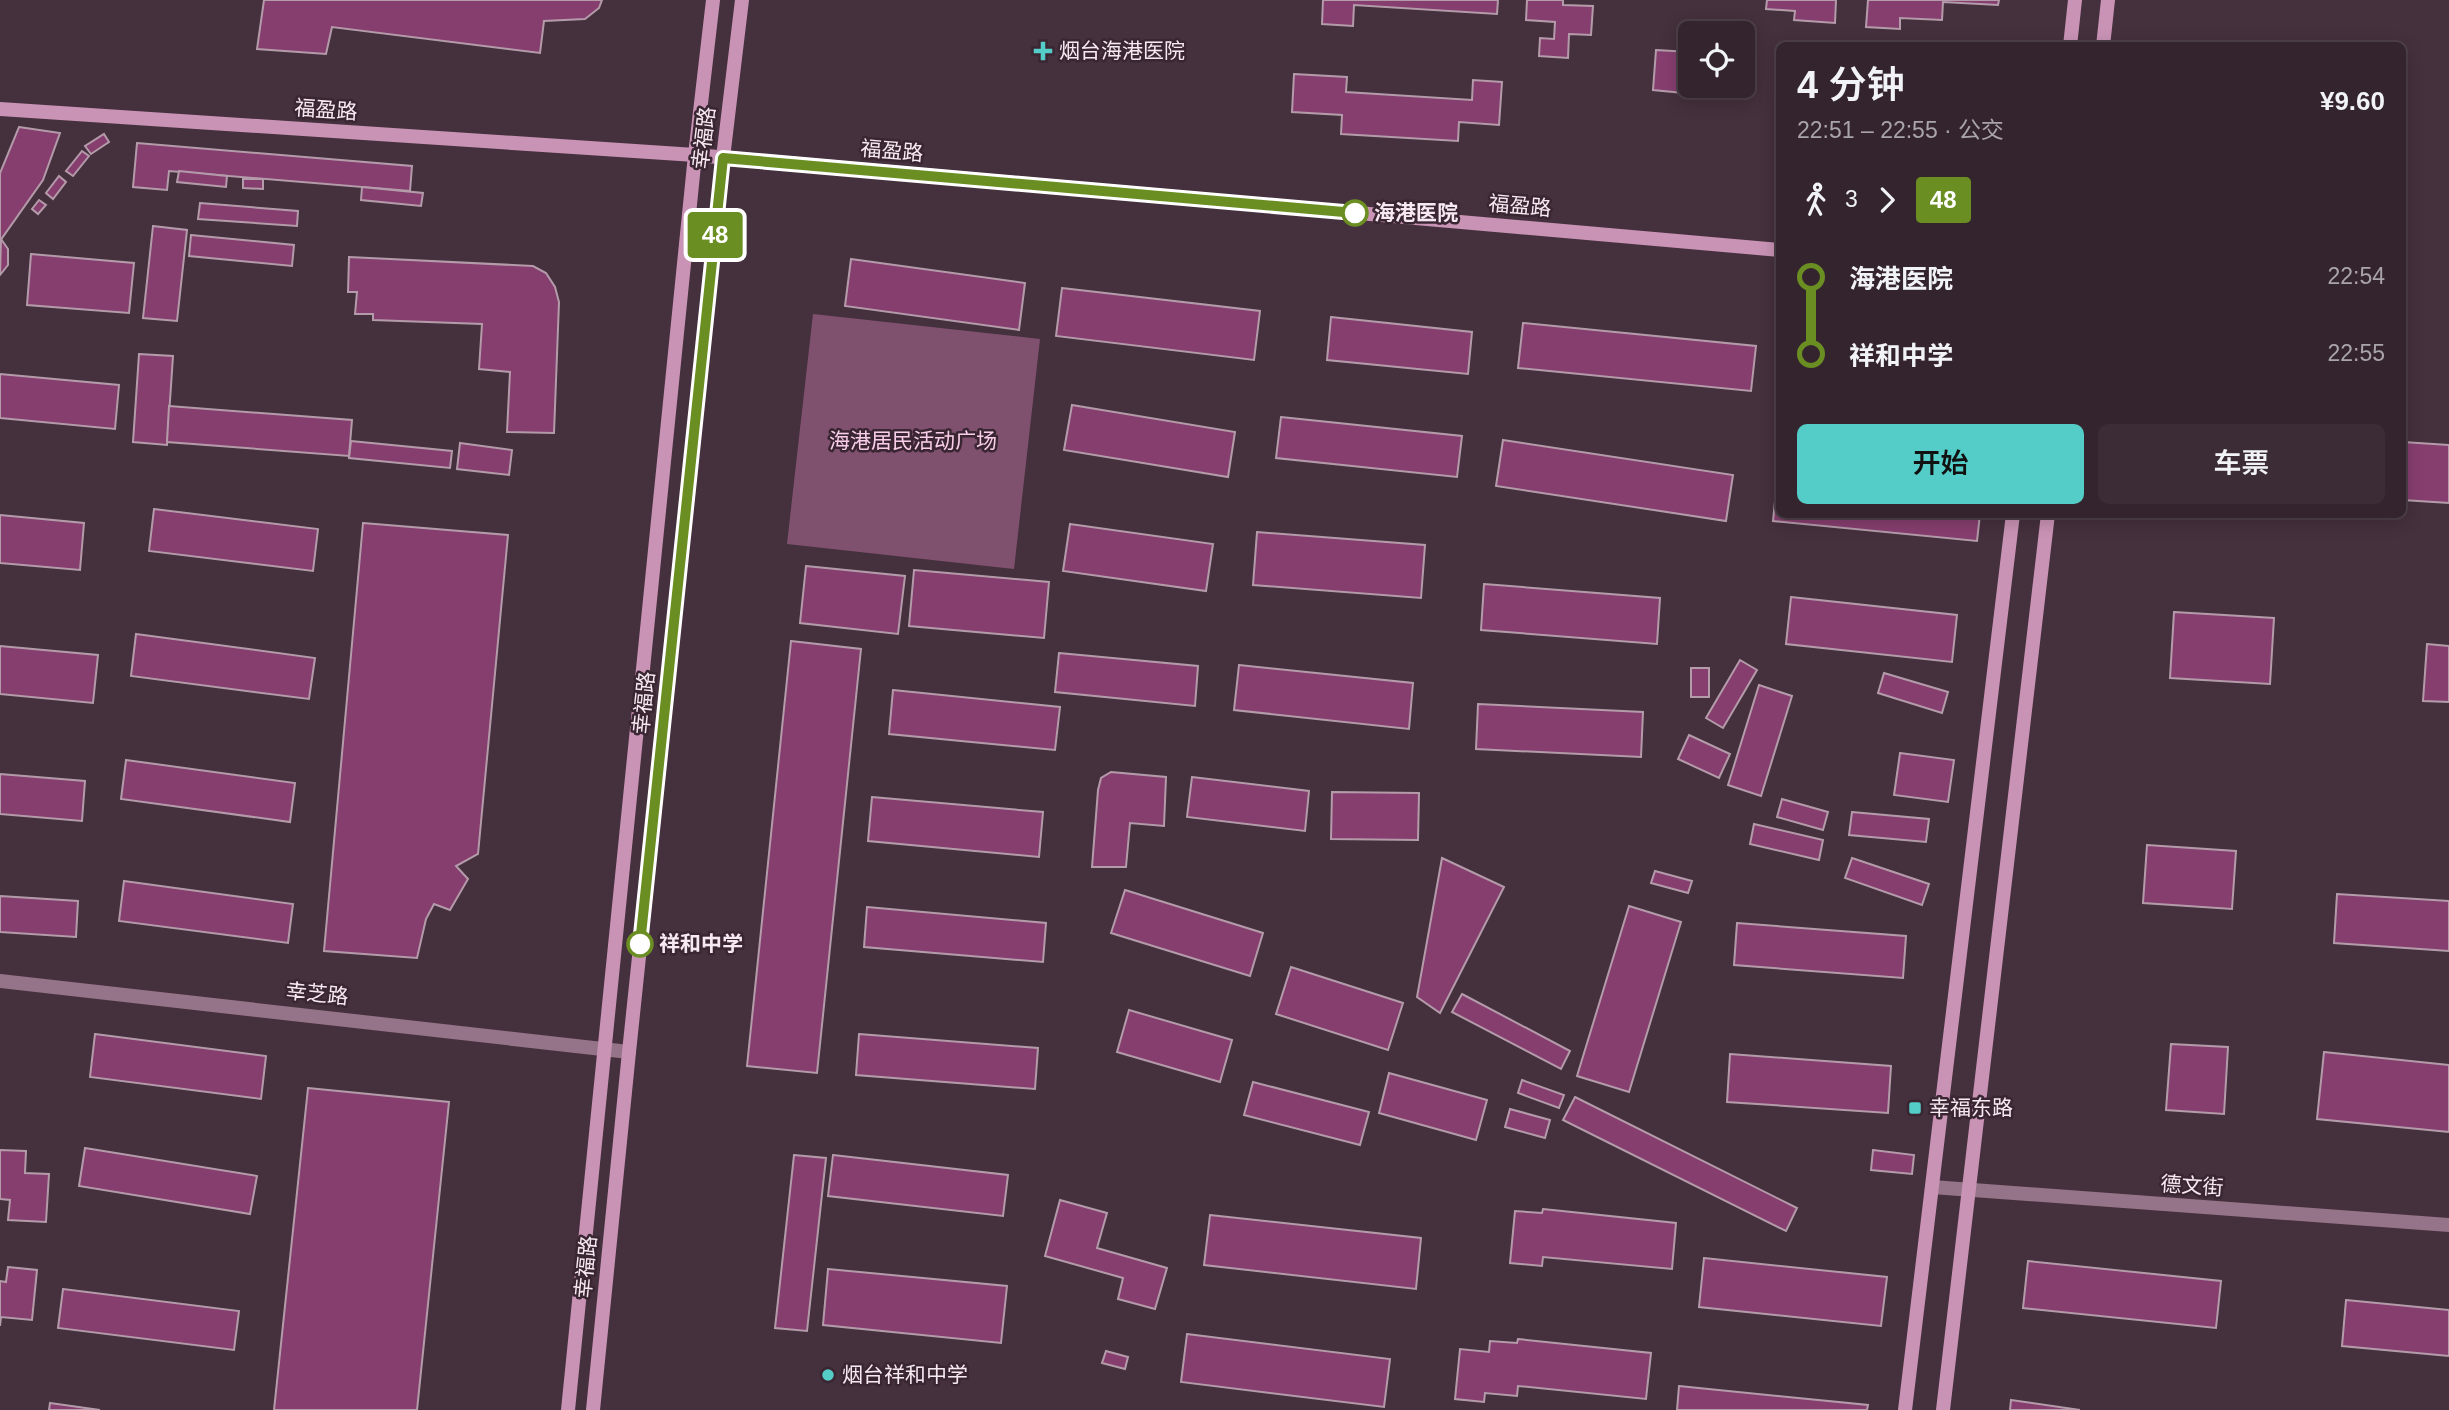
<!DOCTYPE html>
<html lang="zh">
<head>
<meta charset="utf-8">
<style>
	:root { --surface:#34242e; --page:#3c2c36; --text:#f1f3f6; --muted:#a9a4aa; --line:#4e414a; --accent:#54cdc8 }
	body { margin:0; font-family:Helvetica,"Noto Sans SC",sans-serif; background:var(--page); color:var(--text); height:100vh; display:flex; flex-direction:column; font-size:26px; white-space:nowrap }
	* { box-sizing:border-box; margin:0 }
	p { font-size:23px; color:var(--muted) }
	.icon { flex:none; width:38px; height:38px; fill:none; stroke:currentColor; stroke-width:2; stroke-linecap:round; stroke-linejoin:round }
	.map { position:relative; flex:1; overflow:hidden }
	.details { position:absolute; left:1776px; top:42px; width:630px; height:476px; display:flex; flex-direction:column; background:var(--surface); border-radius:10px; box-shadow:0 4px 18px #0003,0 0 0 2px var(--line) }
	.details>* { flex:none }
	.badge { padding:0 14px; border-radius:5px; font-size:24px; line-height:46px }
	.buttons { position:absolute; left:1678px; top:21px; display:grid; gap:14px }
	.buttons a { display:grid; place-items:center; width:77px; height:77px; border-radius:10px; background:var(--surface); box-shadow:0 4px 18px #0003,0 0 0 2px var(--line); font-size:35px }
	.map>.badge { position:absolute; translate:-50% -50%; box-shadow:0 0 0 4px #fff }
	.legs { display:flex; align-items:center; gap:10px; height:77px; padding:0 21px; font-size:23px }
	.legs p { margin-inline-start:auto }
	.overview { display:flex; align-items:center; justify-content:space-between; height:119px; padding:0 21px }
	h1 { font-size:38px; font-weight:600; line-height:52px }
	.primary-button { display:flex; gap:14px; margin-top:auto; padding:14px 21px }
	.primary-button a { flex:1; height:80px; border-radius:10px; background:var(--accent); color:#111; font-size:28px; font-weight:600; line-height:80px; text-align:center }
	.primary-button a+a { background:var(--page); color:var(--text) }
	ul { padding:0 21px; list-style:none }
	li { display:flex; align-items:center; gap:24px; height:77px; font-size:26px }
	li i { display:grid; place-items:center; width:10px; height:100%; margin:0 9px; background:currentColor }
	li i::after { content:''; width:18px; height:18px; margin:-9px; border:5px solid; border-radius:50%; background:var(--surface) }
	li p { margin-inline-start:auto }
	li:first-child i { background:linear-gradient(#0000 50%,currentColor 0) }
	li:last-child i { background:linear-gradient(currentColor 50%,#0000 0) }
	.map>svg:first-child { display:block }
	.green { fill:#80516f }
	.building { fill:#863e6f; stroke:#b49baa; stroke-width:2 }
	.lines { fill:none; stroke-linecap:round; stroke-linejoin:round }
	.street { stroke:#957388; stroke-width:14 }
	.secondary { stroke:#c993b5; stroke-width:14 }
	.line-1-casing { stroke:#fff; stroke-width:16 }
	.line-1 { stroke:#6b8e23; stroke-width:10 }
	.poi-dot { fill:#54cdc8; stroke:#3a2633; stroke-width:2.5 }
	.stop-1-dot { fill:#fff; stroke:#6b8e23; stroke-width:3.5 }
	.labels { text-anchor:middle; stroke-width:5; stroke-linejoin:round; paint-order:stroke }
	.poi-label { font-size:21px; fill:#f7e9f1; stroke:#3a2633; text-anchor:start }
	.street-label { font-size:21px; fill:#f7e9f1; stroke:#3a2633 }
	.stop-label { font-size:21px; font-weight:bold; fill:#f7e9f1; stroke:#3a2633; text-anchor:start }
	.park-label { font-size:21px; fill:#f9cee8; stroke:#3a2633 }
</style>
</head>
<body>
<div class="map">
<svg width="2449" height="1410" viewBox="0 0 2449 1410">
	<rect width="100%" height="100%" fill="#45303d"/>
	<path class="green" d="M813,314L1040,339L1014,569L787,544Z"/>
	<g class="building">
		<path d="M264,0H602L599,8L585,19L544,21L540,53L332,27L326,54L257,49Z"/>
		<path d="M1323,0H1498L1497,14L1354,5L1353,26L1322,24Z"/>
		<path d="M1527,0H1563V5L1593,6L1591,35L1569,34L1568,58L1539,56L1540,38L1554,39L1555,22L1526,20Z"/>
		<path d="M1767,0H1836L1835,23L1794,20L1795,11L1766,9Z"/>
		<path d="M1868,0H1999L1998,5L1943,2L1942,20L1900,18V29L1866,27Z"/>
		<path d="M1656,50L1690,52V86H1743V57H1748L1745,99L1653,90Z"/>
		<path d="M1294,74L1347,77L1346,92L1472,100L1473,80L1502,82L1499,125L1459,122L1458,141L1341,134L1342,115L1292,112Z"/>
		<path d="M19,127L60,133L43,180L0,241V173Z"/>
		<path d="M104,134L109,142L91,154L85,146Z"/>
		<path d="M137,143L412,166L410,191L169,171L167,190L133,187Z"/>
		<path d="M82,151L89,156L73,176L66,171Z"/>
		<path d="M179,171L227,176L226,187L177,182Z"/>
		<path d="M59,176L66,182L53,199L46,193Z"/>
		<path d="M243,179H263V189L243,188Z"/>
		<path d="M362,187L423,193L421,206L361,200Z"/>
		<path d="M39,200L46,205L38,214L32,209Z"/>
		<path d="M200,203L298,211L297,226L198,219Z"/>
		<path d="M153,226L187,230L177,321L143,318Z"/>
		<path d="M191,235L294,245L292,266L189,256Z"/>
		<path d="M1,239L8,249V265L0,275Z"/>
		<path d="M31,254L134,263L129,313L27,305Z"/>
		<path d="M349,257L533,266L546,273L555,287L559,302L554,433L507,432L510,372L479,369L482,324L373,320V314H355L357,292H348Z"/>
		<path d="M851,259L1025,283L1019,330L845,306Z"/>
		<path d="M1062,288L1260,311L1254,360L1056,336Z"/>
		<path d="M1331,317L1472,332L1468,374L1327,360Z"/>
		<path d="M1523,323L1756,346L1751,391L1518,368Z"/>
		<path d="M139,354L173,356L167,445L133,442Z"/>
		<path d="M0,374L119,385L115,429L0,418Z"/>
		<path d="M1072,405L1235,432L1228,477L1064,450Z"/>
		<path d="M169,406L352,420L349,456L167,442Z"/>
		<path d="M1281,417L1462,436L1457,477L1276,458Z"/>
		<path d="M1503,440L1733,475L1726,521L1496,486Z"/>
		<path d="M351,441L452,451L450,468L349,458Z"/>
		<path d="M2403,442L2449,445V503L2403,500Z"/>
		<path d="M460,443L512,450L509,475L457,469Z"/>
		<path d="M1778,472H1780V514H1980L1977,541L1773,521Z"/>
		<path d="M154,509L318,529L313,571L149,551Z"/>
		<path d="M0,515L84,523L80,570L0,563Z"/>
		<path d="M363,523L508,535L478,854L456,866L468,879L450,910L434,904L426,919L417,958L324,951Z"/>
		<path d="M1070,524L1213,544L1206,591L1063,571Z"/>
		<path d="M1257,532L1425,545L1421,598L1253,585Z"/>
		<path d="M806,566L905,576L898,634L800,623Z"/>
		<path d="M914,570L1049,582L1044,638L909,626Z"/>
		<path d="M1484,584L1660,598L1657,644L1481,630Z"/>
		<path d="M1791,597L1957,615L1952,662L1786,644Z"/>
		<path d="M2174,612L2274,618L2270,684L2170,678Z"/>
		<path d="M136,634L315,658L309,699L131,676Z"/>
		<path d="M791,641L861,649L817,1073L747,1066Z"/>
		<path d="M2427,644L2449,646V702L2423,701Z"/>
		<path d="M0,646L98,655L93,703L0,694Z"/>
		<path d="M1059,653L1198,666L1195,706L1055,692Z"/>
		<path d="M1740,660L1757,670L1723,728L1706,718Z"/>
		<path d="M1239,665L1413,683L1409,729L1234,710Z"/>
		<rect x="1691" y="668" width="18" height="29"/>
		<path d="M1884,673L1948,692L1942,713L1878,693Z"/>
		<path d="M1759,685L1792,696L1761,796L1728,785Z"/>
		<path d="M893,690L1060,707L1055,750L889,734Z"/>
		<path d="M1478,704L1643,712L1641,757L1476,749Z"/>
		<path d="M1689,735L1730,754L1719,778L1678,759Z"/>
		<path d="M1900,753L1954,760L1948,802L1894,795Z"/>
		<path d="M126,760L295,783L290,822L121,799Z"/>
		<path d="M1111,772L1166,777L1164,826L1130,823L1126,867H1092L1098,790L1101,778Z"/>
		<path d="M0,774L85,781L82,821L0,814Z"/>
		<path d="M1192,777L1309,791L1305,831L1187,817Z"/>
		<path d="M1332,792L1419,793L1418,840L1331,839Z"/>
		<path d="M872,797L1043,812L1039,857L868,841Z"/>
		<path d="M1782,799L1828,812L1823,830L1777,817Z"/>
		<path d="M1852,812L1929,819L1926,842L1849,835Z"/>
		<path d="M1754,824L1823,840L1819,860L1750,844Z"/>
		<path d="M2147,845L2236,851L2232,909L2143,903Z"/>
		<path d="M1442,858L1504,887L1440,1013L1417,997Z"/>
		<path d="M1852,858L1929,884L1922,905L1845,878Z"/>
		<path d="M1655,871L1692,881L1688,893L1651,883Z"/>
		<path d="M124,881L293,904L288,943L119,921Z"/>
		<path d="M1125,890L1263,933L1250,976L1111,933Z"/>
		<path d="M2337,894L2449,901V951L2334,943Z"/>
		<path d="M0,896L78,901L76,937L0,932Z"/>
		<path d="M1629,906L1681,922L1629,1092L1577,1076Z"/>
		<path d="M867,907L1046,923L1043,962L864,947Z"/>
		<path d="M1737,923L1906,936L1903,978L1734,965Z"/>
		<path d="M1291,967L1403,1003L1388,1050L1276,1014Z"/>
		<path d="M1462,994L1570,1051L1561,1069L1452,1012Z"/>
		<path d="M1129,1010L1232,1040L1220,1082L1117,1052Z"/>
		<path d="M95,1034L266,1056L261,1099L90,1077Z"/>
		<path d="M859,1034L1038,1048L1035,1089L856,1075Z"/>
		<path d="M2171,1044L2228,1047L2224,1114L2166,1110Z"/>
		<path d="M2324,1052L2449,1065V1132L2317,1119Z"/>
		<path d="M1730,1054L1891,1066L1888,1113L1727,1102Z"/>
		<path d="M1389,1073L1487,1100L1476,1140L1379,1113Z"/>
		<path d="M1522,1080L1564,1095L1559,1108L1518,1093Z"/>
		<path d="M1253,1082L1369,1112L1360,1145L1244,1115Z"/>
		<path d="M308,1088L449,1102L417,1410H274Z"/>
		<path d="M1575,1097L1797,1208L1786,1231L1563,1120Z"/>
		<path d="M1510,1109L1550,1120L1545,1138L1505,1127Z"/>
		<path d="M85,1148L257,1176L250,1214L79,1186Z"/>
		<path d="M0,1150L26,1151L25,1173L49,1174L46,1222L8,1220L10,1200L0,1199Z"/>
		<path d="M1873,1150L1914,1155L1912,1174L1871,1170Z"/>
		<path d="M794,1155L826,1158L807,1331L775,1328Z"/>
		<path d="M833,1155L1008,1175L1003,1216L828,1196Z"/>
		<path d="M1060,1200L1107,1213L1097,1248L1167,1268L1155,1309L1118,1299L1123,1278L1045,1256Z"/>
		<path d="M1543,1209L1676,1223L1672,1269L1543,1257L1542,1266L1510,1263L1515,1211L1542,1213Z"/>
		<path d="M1210,1215L1421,1238L1416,1289L1204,1265Z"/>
		<path d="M1704,1258L1887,1277L1881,1326L1699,1307Z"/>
		<path d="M2028,1261L2221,1281L2216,1328L2023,1308Z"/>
		<path d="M8,1267L37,1270L32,1320L1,1317L0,1326V1281L6,1282Z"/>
		<path d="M828,1269L1007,1286L1001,1343L823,1325Z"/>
		<path d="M63,1289L239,1311L234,1350L58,1328Z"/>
		<path d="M2346,1300L2449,1310V1356L2342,1346Z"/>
		<path d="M1187,1334L1390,1359L1384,1407L1181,1382Z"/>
		<path d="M1518,1339L1651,1353L1646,1399L1518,1386L1517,1396L1485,1393L1484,1402L1455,1399L1460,1349L1489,1352L1490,1341L1517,1343Z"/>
		<path d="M1106,1351L1128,1357L1125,1369L1102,1363Z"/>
		<path d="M1679,1386L1868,1405L1867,1410H1677Z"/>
		<path d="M2011,1400L2080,1410H2010Z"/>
		<path d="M50,1403L100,1410H49Z"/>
	</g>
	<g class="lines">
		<g class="street">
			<path d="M0,981L629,1052"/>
			<path d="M1932,1187L2449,1225"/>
		</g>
		<g class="secondary">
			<path d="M2070,46L2075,0"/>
			<path d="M2103,46L2108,0"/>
			<path d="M0,109L695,155L1780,250"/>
			<path d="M568,1410L695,155L713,0"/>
			<path d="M593,1410L629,1052L723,158L742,0"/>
			<path d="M1905,1410L2013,514"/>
			<path d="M1943,1410L2048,514"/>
		</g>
	</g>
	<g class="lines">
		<g class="line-1-casing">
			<path id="line-1" d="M640,944L723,158L1355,213"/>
		</g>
		<use href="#line-1" class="line-1"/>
	</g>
	<g class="poi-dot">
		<path d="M1039.5 40.5h7v7h7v7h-7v7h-7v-7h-7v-7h7z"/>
		<rect x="1908" y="1101" width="14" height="14" rx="3.5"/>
		<circle cx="828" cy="1375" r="7"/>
	</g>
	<g class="stop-1-dot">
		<circle cx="1355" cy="213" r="12"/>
		<circle cx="640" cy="944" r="12"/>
	</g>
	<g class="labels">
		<g class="poi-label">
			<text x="1059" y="58">烟台海港医院</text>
			<text x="1929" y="1115">幸福东路</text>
			<text x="842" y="1382">烟台祥和中学</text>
		</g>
		<g class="street-label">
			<text transform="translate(326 110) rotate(4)" y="7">福盈路</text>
			<text transform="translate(704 138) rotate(-83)" y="7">幸福路</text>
			<text transform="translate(892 151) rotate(5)" y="7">福盈路</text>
			<text transform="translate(1520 206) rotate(5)" y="7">福盈路</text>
			<text transform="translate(644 703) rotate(-84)" y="7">幸福路</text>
			<text transform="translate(317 994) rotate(6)" y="7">幸芝路</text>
			<text transform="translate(2192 1186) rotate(4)" y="7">德文街</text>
			<text transform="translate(586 1267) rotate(-84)" y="7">幸福路</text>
		</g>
		<g class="stop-label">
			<text x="1374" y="220">海港医院</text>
			<text x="659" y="951">祥和中学</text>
		</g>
		<g class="park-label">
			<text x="913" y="448">海港居民活动广场</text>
		</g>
	</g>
</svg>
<div class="buttons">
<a><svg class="icon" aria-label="locate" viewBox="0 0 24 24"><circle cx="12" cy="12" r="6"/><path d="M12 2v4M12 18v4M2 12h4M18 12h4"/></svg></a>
</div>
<b class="badge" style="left:715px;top:235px;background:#6b8e23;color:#fff">48</b>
<section class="details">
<div class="overview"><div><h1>4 分钟</h1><p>22:51 – 22:55 · 公交</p></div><b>¥9.60</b></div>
<div class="legs"><svg class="icon" aria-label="walk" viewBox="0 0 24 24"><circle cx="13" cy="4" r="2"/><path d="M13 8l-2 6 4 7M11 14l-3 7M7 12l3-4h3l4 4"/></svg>3<svg class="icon" aria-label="forward" viewBox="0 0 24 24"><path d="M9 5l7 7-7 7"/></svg><b class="badge" style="background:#6b8e23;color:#fff">48</b></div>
<ul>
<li><i style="color:#6b8e23"></i><b>海港医院</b><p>22:54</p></li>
<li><i style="color:#6b8e23"></i><b>祥和中学</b><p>22:55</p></li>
</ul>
<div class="primary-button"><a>开始</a><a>车票</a></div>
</section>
</div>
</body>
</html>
